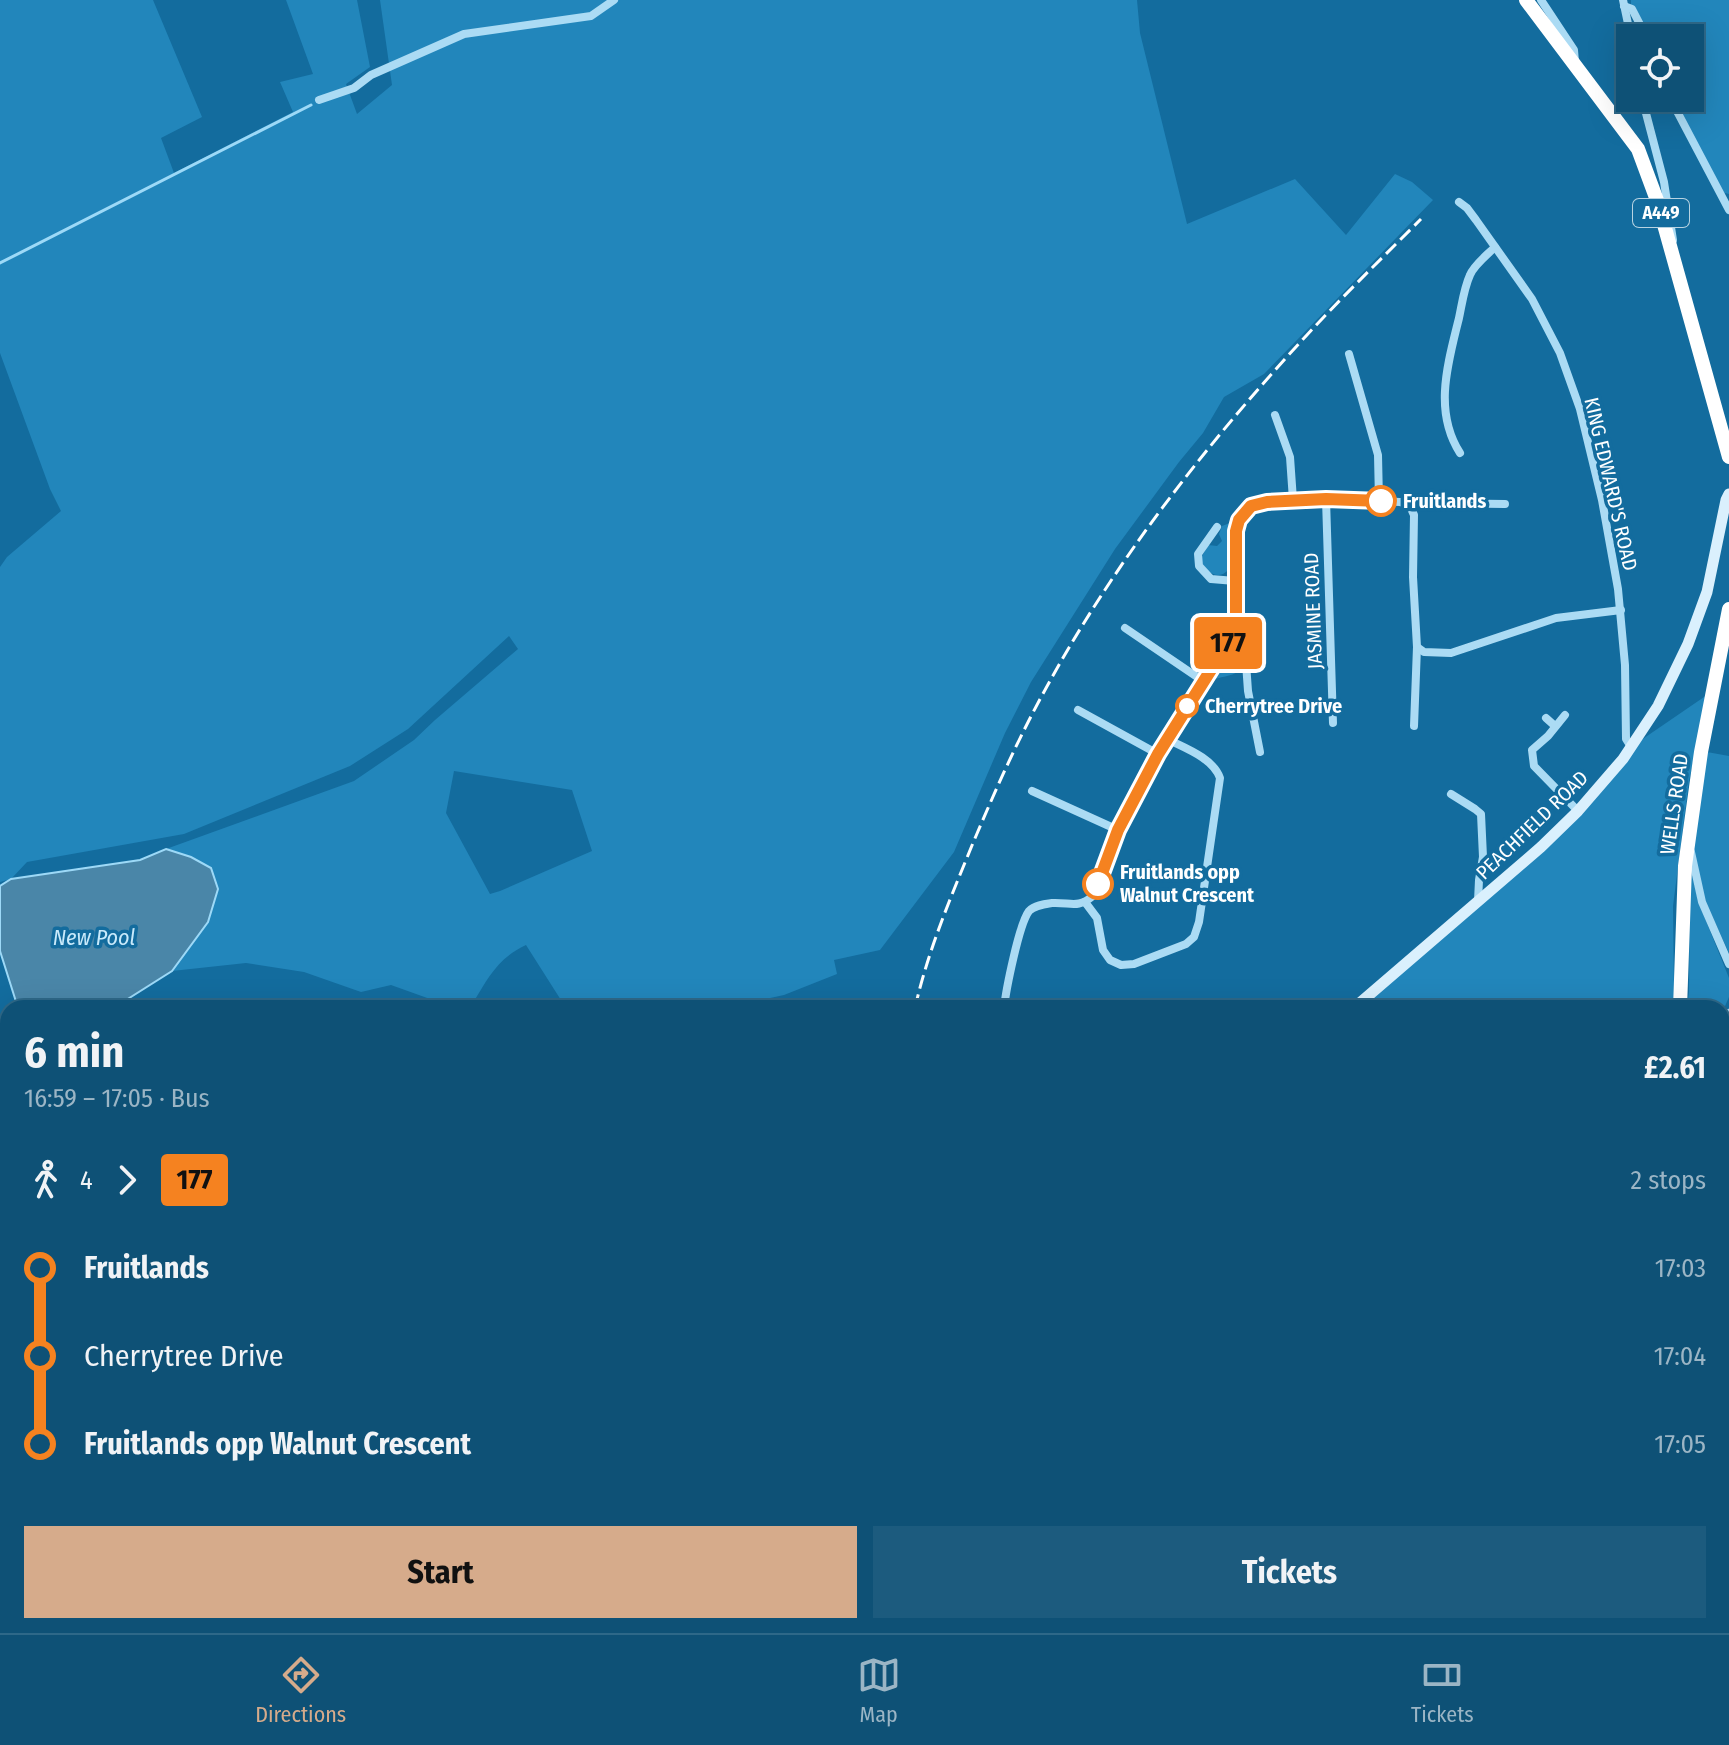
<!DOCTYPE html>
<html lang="en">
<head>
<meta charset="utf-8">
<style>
	:root { --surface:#0e5176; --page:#1c5b7e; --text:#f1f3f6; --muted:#9bb5c5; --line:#2e6888; --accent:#d6ab8b }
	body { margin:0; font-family:"Fira Sans Condensed",sans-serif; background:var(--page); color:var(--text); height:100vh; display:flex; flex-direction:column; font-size:30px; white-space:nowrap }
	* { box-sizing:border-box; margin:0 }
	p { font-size:26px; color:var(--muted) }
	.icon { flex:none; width:44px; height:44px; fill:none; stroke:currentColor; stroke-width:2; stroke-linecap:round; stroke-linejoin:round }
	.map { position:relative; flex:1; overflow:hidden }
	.details { position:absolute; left:0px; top:1000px; width:1730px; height:634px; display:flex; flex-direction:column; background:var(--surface); border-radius:24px 24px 0 0; box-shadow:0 8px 32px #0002,0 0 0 2px var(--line) }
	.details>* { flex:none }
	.badge { padding:0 16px; border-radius:6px; font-size:28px; line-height:52px }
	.tools { position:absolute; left:1616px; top:24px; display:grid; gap:16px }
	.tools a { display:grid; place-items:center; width:88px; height:88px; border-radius:0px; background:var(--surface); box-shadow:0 8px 32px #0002,0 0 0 2px var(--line); font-size:40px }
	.map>.badge { position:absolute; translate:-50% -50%; box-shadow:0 0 0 4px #fff }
	.legs { display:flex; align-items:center; gap:12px; height:88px; padding:0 24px; font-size:26px }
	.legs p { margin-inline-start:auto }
	.summary { display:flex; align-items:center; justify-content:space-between; height:136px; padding:0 24px }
	h1 { font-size:44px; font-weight:700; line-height:60px }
	.cta { display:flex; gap:16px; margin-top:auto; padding:16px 24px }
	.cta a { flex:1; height:92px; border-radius:0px; background:var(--accent); color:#111; font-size:32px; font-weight:700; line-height:92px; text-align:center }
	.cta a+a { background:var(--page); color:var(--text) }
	ul { padding:0 24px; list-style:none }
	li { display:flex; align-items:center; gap:28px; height:88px; font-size:30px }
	li i { display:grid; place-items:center; width:12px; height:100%; margin:0 10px; background:currentColor }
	li i::after { content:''; width:20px; height:20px; margin:-10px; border:6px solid; border-radius:50%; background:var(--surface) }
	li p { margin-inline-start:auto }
	li:first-child i { background:linear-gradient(#0000 50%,currentColor 0) }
	li:last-child i { background:linear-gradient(currentColor 50%,#0000 0) }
	.tab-bar { display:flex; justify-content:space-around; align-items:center; height:112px; border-top:2px solid var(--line); background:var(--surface); font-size:22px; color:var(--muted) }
	.tab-bar a { display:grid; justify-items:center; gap:4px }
	.tab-bar .current { color:var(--accent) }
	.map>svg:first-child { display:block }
	.green { fill:#2286bb; fill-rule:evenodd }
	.water { fill:#4a86a8; stroke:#9dd9f7; stroke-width:2 }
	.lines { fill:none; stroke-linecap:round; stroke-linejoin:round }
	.stream { stroke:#9dd9f7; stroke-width:3 }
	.street { stroke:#abdbf4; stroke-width:8 }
	.secondary { stroke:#daf0fd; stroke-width:11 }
	.highway { stroke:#fff; stroke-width:14 }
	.rail { stroke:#fff; stroke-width:3; stroke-dasharray:14 6; stroke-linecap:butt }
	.line-1-casing { stroke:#fff; stroke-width:18 }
	.line-1 { stroke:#f58220; stroke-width:12 }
	.stop-1-dot { fill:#fff; stroke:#f58220; stroke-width:4 }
	.labels { text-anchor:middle; stroke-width:7; stroke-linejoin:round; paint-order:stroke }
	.shield { fill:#136c9e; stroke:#b8d3e2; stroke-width:2 }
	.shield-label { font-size:18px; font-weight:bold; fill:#fff }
	.street-label { font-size:20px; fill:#fff; stroke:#136c9e }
	.stop-label { font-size:20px; font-weight:bold; fill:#fff; stroke:#136c9e; text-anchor:start }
	.water-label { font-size:22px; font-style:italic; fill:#c9eafb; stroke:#136c9e }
</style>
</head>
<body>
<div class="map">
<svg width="1729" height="1633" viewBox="0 0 1729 1633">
	<rect width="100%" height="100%" fill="#136c9e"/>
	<g class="green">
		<path d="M0,0H153L202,117L161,138L174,173L293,112L280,82L313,74L286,0H357L370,67L346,84L357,114L392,85L380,0H1137L1140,33L1187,224L1295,179L1346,235L1395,174L1412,182L1433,200L1264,374L1224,397L1203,433L1179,462L1115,549L1031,682L1005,733L954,852L880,950L834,960L837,974L784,995L724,1008H566L526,945C498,958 488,978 473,1003L444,1004L391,985L361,992L304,972L246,963L172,971L208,922L191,857L166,849L354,781L414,740L435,720L518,649L509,636L408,729L350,766L184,834L27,862L11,879L0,882V567L7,557L61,511L50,489L0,353ZM454,771L572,790L592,851L500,891L490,894L446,813Z"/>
		<path d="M1631,0H1729V194L1721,192L1673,98H1690V38H1643L1631,15Z"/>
		<path d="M1230,523L1229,569C1218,582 1206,572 1200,560L1208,545L1217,546L1222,541L1219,534L1222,526Z"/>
		<path d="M1233,651L1239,653C1248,675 1232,674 1215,679L1220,671L1219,663L1227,653Z"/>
		<path d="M1707,695L1689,781L1673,906L1674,997L1672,1008H1354L1541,847L1631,747Z"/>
		<path d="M1707,752L1729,756V953L1705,901L1692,843Z"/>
		<path d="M1690,863L1698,901L1729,978V997L1722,1013V1008H1687L1689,992Z"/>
		<path d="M1722,1140H1728L1729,1145V1633H1647V1626H1722Z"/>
		<path d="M8,1207V1626H142L133,1633H0V1209Z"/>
		<rect x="834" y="1626" width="48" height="7"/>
		<path d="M900,1626H1341L1340,1633H900Z"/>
		<path d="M1466,1626H1630L1629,1633H1471Z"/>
	</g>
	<path class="water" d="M166,849L191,857L211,868L218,889L208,922L172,971L115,1007L18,1008L0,951V886L11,879L140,860Z"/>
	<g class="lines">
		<g class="stream">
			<path d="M0,263L311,105"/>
			<path d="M0,1633C24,1632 48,1628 72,1633"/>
		</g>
		<g class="street">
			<path d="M1541,0L1574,50L1575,62"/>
			<path d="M1623,0L1631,38"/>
			<path d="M1624,6L1632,9L1647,38"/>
			<path d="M1642,98L1664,182L1673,240"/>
			<path d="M1670,98L1729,210"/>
			<path d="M319,100L354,88L371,75L464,34L591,16L614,0"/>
			<path d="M1459,202L1467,208L1476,220L1532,299L1560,353L1580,409L1602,500L1618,589L1625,665L1626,739L1631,747"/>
			<path d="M1349,354L1378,455L1379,501"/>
			<path d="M1275,415L1290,457L1293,500"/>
			<path d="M1460,453C1433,411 1448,363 1459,318C1462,304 1464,288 1470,275C1474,265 1487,255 1495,247"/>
			<path d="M1326,499L1333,723"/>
			<path d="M1412,509L1418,504L1430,503L1505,504"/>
			<path d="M1217,527L1198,554L1199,566L1211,579L1235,581"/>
			<path d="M1125,628L1203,681"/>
			<path d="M1229,642L1242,653L1246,663L1248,691L1260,752"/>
			<path d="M1078,710L1158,754"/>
			<path d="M1565,715L1548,736L1532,750L1534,766L1578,811"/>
			<path d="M1546,718L1555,726"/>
			<path d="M1414,726L1417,647"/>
			<path d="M1032,791L1118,830"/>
			<path d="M1451,794L1475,809L1481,814L1483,857L1479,880L1478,901"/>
			<path d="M1691,852L1702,902L1729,964"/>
			<path d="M1085,902L1097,918L1103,950L1110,960L1121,965L1134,964L1186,944L1194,937L1199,922L1220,778C1213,758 1185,748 1167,739"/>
			<path d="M1004,1008C1006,990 1019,924 1029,911C1035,905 1045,904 1052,903C1071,902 1077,909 1093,896L1118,830L1158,754L1236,630V531L1239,520L1251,506L1267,502L1326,499L1400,502L1409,504L1414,515L1413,577L1417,647L1424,652L1451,653L1556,618L1621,610"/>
			<path d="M1722,1027L1729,1013"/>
			<path d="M559,1626L560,1633"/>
			<path d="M579,1633L618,1627"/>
		</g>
		<g class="secondary">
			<path d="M1354,1008L1541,847L1578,811L1623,759L1658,706L1688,644L1707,592L1726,500L1729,494"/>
			<path d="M0,1219L8,1218"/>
			<path d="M753,1626V1633"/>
			<path d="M139,1633L148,1626"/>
		</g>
		<g class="highway">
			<path d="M1526,0L1638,149L1658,203L1729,457"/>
			<path d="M1680,1008L1685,866L1701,752L1729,609"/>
			<path d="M1641,1633V1626"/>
		</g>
		<g class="rail">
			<path d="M915,1008C928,950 951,897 973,843C995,791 1018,739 1045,690C1115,561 1207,443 1306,336C1343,296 1382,258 1421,219"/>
			<path d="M892,1626V1633"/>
		</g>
	</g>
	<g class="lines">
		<g class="line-1-casing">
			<path id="line-1" d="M1098,884L1118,830L1158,754L1236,630V531L1239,520L1251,506L1267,502L1326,499L1381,501"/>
		</g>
		<use href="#line-1" class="line-1"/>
	</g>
	<g class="stop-1-dot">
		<circle cx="1381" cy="501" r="14"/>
		<circle cx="1187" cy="706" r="10"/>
		<circle cx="1098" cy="884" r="14"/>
	</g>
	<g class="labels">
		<rect class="shield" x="1633" y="199" width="56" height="28" rx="6"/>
		<g class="shield-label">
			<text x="1661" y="219">A449</text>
		</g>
		<g class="street-label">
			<text transform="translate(1611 484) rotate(77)" y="7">KING EDWARD'S ROAD</text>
			<text transform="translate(1313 611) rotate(-92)" y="7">JASMINE ROAD</text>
			<text transform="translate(1674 804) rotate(-82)" y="7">WELLS ROAD</text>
			<text transform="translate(1532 825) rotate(-44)" y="7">PEACHFIELD ROAD</text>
		</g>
		<g class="stop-label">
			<text x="1403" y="508">Fruitlands</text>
			<text x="1205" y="713">Cherrytree Drive</text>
			<text x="1120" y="879">Fruitlands opp<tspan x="1120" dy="23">Walnut Crescent</tspan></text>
		</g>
		<g class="water-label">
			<text x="94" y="945">New Pool</text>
		</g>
	</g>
</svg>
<div class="tools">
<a><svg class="icon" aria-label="locate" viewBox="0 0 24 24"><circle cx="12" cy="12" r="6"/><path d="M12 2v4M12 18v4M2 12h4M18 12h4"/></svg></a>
</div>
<b class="badge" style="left:1228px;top:643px;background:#f58220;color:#111">177</b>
<section class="details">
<div class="summary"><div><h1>6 min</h1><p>16:59 – 17:05 · Bus</p></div><b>£2.61</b></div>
<div class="legs"><svg class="icon" aria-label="walk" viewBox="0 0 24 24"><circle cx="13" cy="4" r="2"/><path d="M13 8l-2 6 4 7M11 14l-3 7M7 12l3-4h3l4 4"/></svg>4<svg class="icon" aria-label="forward" viewBox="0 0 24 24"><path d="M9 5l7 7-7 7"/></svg><b class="badge" style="background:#f58220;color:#111">177</b><p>2 stops</p></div>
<ul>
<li><i style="color:#f58220"></i><b>Fruitlands</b><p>17:03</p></li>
<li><i style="color:#f58220"></i><span>Cherrytree Drive</span><p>17:04</p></li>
<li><i style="color:#f58220"></i><b>Fruitlands opp Walnut Crescent</b><p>17:05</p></li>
</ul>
<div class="cta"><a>Start</a><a>Tickets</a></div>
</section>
</div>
<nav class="tab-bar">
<a class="current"><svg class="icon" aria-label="directions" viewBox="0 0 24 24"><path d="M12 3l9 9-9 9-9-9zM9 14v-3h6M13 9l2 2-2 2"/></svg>Directions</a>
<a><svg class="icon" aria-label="map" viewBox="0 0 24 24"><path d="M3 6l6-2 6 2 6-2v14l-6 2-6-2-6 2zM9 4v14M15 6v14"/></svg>Map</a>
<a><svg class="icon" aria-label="tickets" viewBox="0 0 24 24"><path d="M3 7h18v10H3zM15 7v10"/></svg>Tickets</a>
</nav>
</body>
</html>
